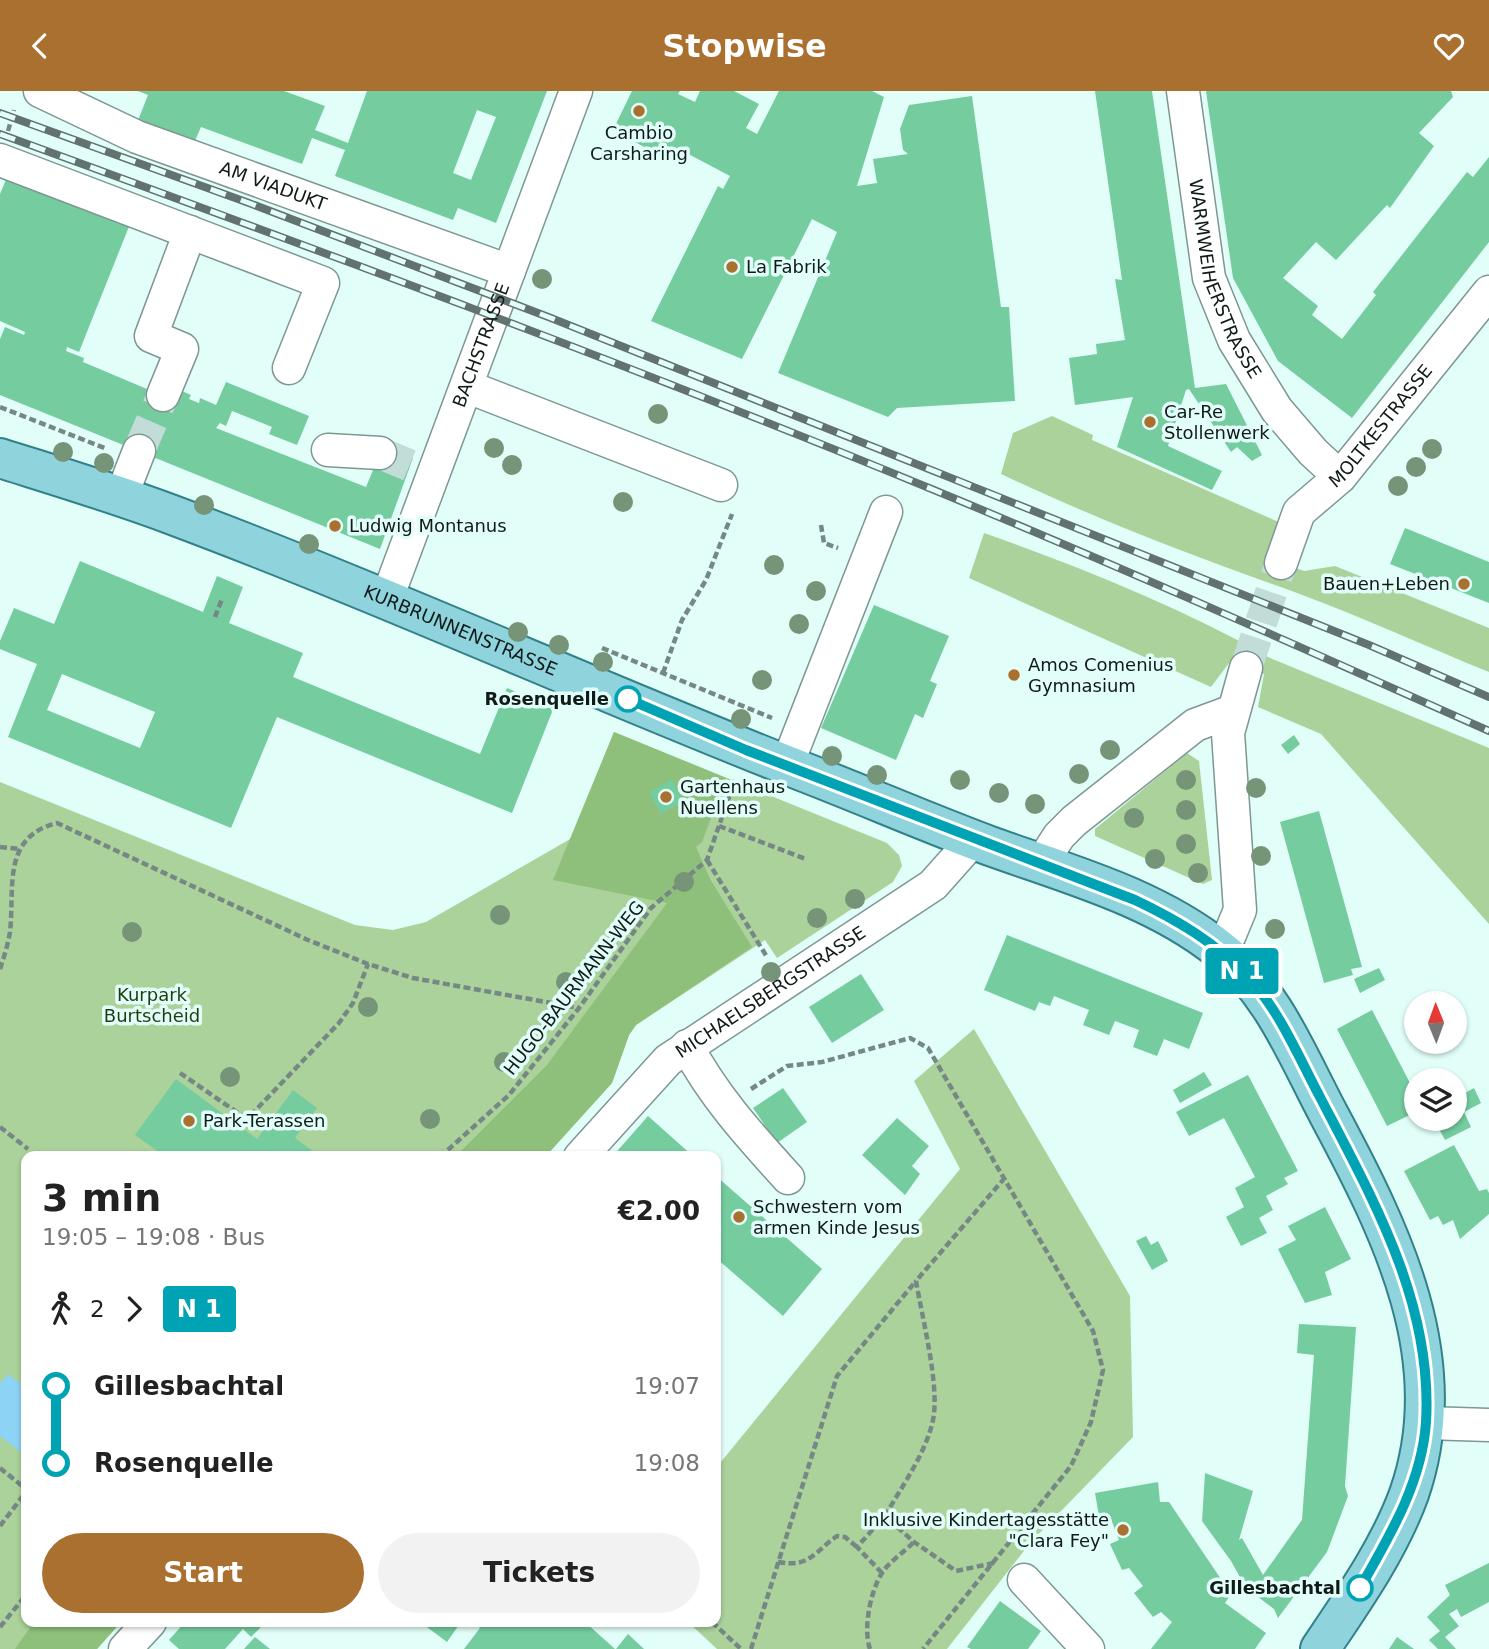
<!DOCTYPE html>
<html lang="en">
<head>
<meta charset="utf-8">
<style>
	:root { --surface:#fff; --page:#f2f2f2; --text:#222; --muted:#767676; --accent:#aa702f }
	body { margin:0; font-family:"DejaVu Sans",sans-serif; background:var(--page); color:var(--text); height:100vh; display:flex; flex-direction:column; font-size:26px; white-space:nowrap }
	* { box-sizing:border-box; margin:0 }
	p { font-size:23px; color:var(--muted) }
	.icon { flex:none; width:38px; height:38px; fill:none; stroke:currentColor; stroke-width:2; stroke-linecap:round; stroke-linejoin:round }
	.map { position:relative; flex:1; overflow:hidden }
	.side { position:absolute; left:21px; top:1060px; width:700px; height:476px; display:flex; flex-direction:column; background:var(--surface); border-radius:14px; box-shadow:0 2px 5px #0004 }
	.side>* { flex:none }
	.badge { padding:0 14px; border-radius:5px; font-size:24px; line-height:46px }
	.needle { width:46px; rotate:359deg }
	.tools { position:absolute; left:1404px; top:900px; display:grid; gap:14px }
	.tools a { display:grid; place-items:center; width:63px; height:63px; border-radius:50%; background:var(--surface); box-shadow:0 2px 5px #0004; font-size:35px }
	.map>.badge { position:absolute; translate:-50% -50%; box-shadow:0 0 0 4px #fff }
	.legs { display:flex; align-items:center; gap:10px; height:77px; padding:0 21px; font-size:23px }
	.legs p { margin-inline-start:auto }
	.head { display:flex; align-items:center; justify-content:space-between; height:119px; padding:0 21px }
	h1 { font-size:38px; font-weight:700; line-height:52px }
	.cta { display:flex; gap:14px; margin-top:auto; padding:14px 21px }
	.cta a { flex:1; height:80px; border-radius:42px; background:var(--accent); color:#fff; font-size:28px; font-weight:700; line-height:80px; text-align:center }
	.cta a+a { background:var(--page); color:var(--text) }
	ul { padding:0 21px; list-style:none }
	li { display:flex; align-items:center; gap:24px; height:77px; font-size:26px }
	li i { display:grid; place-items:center; width:10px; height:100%; margin:0 9px; background:currentColor }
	li i::after { content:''; width:18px; height:18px; margin:-9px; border:5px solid; border-radius:50%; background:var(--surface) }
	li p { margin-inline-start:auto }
	li:first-child i { background:linear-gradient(#0000 50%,currentColor 0) }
	li:last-child i { background:linear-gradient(currentColor 50%,#0000 0) }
	header { display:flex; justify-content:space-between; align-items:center; height:91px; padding:0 21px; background:var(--accent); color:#fff; font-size:32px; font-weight:700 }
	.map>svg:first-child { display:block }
	.green { fill:#aad29a }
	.forest { fill:#8fc07b }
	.water { fill:#8dd3f6 }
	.building { fill:#74cc9f; fill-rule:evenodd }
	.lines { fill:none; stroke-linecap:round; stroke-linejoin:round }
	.minor-tunnel { stroke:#c2dcd7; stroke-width:32; stroke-dasharray:32 16; stroke-linecap:butt }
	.minor-casing { stroke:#7e9793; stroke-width:35 }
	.major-casing { stroke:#32808a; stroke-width:42 }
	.path { stroke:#758885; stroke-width:4.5; stroke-dasharray:7 3.5; stroke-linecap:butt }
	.minor { stroke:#fff; stroke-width:32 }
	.major { stroke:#8fd4dd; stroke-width:38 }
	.rail-casing { stroke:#617270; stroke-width:8 }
	.rail { stroke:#e2fef9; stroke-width:5; stroke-dasharray:16; stroke-linecap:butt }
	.tree { fill:#769477 }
	.line-1-casing { stroke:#fff; stroke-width:16 }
	.line-1 { stroke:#00a3b4; stroke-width:10 }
	.poi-dot { fill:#aa702f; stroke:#e2fef9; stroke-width:2.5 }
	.stop-1-dot { fill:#fff; stroke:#00a3b4; stroke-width:3.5 }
	.labels { text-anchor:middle; stroke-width:7; stroke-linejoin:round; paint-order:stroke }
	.poi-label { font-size:18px; fill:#101a19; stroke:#e2fef9; text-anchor:start }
	.street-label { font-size:18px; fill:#101a19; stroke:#e2fef9 }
	.stop-label { font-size:18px; font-weight:bold; fill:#101a19; stroke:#e2fef9; text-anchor:end }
	.park-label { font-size:18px; fill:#1e3d0d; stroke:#e2fef9 }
</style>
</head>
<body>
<header><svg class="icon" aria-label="back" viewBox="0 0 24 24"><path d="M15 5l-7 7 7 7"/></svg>Stopwise<svg class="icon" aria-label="heart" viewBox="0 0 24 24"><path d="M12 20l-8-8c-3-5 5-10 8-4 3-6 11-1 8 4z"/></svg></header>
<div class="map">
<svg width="1489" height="1558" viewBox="0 0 1489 1558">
	<rect width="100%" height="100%" fill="#e2fef9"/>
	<g class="green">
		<path d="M1052,325L1093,344L1092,349L1281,432V472L1304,480L1335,475L1489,537V581C1425,555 1362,526 1297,502C1196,466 1098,429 1001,383L1013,342Z"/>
		<path d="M984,442C1082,477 1180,516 1270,567L1489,657V833L1321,643L1258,616L1264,583L1229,572L1211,596L969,487Z"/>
		<path d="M614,641L887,752L899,764L902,775L893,791L777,867L765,849L636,934L629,944L612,992L545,1066H26V1531H121L97,1558H0V691L355,834L393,839L426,831L572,747Z"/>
		<path d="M1187,662L1199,670L1212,789L1203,793L1095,745V738Z"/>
		<path d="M974,938L1130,1205L1133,1346L1031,1451L947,1558H717L688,1531H716V1377L960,1078L914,990Z"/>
	</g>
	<g class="forest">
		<path d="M614,641L726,687L702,751L696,756L710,788L752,856L636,934L629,944L612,992L545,1066H455L547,974L667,812L553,789Z"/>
		<path d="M34,1531H121L97,1558H15Z"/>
	</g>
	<path class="water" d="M8,1283L26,1297V1365L0,1345V1293Z"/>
	<g class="building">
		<path d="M138,0H284L325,15L315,39L348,52L367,0H547L496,132L458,117L453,129L335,85L345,59L312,47L302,73L201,36L194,52L137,32L148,4ZM477,19L496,26L471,89L453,82Z"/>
		<path d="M632,0H680L678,3L695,11L700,0H734L759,13L746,37L757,43L779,0H872L884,6L857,95L877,92L873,68L908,63L903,59L900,38L909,14L972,5L1001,216H1009L1015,310L897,317L888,326L778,282L837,141L812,128L742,268L651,230L718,95L723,98L730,85L677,57L670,70L613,39Z"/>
		<path d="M1095,0H1152L1195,297L1226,293L1262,364L1252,370L1237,356L1231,361L1189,298L1186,299L1168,355L1222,380L1212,399L1117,356L1133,306L1075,314L1069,267L1097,263L1096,253L1125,249L1115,188L1122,189Z"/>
		<path d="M1206,0H1451L1453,6L1419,42L1434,55L1390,117L1387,114L1336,169L1316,151L1283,187L1318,215L1312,224L1342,248L1376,204L1373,201L1467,81L1473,86L1489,66V151L1352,327L1278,270L1233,187Z"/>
		<path d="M8,84L130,133L79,261L67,256L66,260L84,267L83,271L154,301L175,297L191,304L189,308L199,312L200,307L216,314L226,291L309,325L297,354L269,343L272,336L232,320L226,335L220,332L216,337L366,396L383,355L413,367L380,458L0,304V248L5,236L24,244L25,241L0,230V103Z"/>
		<path d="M1405,437L1489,471V512L1390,473Z"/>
		<path d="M80,470L203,521L217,485L243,496L229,532L303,562L293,586L480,663L507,597L554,616L512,722L277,626L231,737L8,646L37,573L0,558V550L14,517L54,533ZM62,583L155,621L140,657L47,619Z"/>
		<path d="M874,514L949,545L930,590L937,593L925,622L923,627L915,623L896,669L821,637Z"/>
		<path d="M1294,644L1300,653L1288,663L1281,654Z"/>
		<path d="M672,688L684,711L661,723L649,701Z"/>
		<path d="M1319,720L1362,876L1351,878L1353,884L1324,892L1280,731Z"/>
		<path d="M1007,844L1203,922L1189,958L1164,948L1157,965L1133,956L1139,939L1115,930L1109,944L1083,934L1089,919L1054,905L1050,915L1039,911L1035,920L984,899Z"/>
		<path d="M1379,877L1385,889L1360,902L1354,888Z"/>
		<path d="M861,883L884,919L832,952L809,916Z"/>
		<path d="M1372,919L1410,992L1416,989V1021L1387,1035L1337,938Z"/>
		<path d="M1204,981L1212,994L1180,1012L1173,999Z"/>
		<path d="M1248,984L1298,1080L1284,1087L1288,1093L1266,1105L1273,1119L1259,1127L1267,1142L1241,1155L1226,1126L1244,1116L1235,1097L1255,1086L1224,1027L1189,1045L1176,1021Z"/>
		<path d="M176,988L257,1048L293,999L317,1017L295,1047L321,1066H166L135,1044Z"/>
		<path d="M783,997L807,1031L777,1052L753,1017Z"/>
		<path d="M1474,997L1481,1012L1464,1021L1471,1036L1445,1049L1433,1027H1454V1008Z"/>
		<path d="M648,1025L694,1066H612Z"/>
		<path d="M897,1027L929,1055L912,1075L920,1083L905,1104L862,1064Z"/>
		<path d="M1454,1054L1479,1100L1487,1098L1489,1102V1123L1460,1148L1453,1129L1443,1134L1438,1125L1430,1129L1404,1080Z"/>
		<path d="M716,1085L822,1178L783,1225L716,1167Z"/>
		<path d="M1325,1116L1351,1168L1325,1181L1332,1204L1305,1212L1278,1158L1296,1149L1288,1135Z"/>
		<path d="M1146,1145L1151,1154L1158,1150L1168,1170L1152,1179L1136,1150Z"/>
		<path d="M1299,1233L1356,1236L1345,1395L1348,1405L1327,1461L1278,1527L1274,1518L1246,1497L1231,1470L1202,1430L1205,1382L1253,1400L1239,1449L1242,1447L1263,1484L1302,1429L1314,1264L1297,1262Z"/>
		<path d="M1158,1391L1160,1411H1169L1231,1503L1225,1512L1266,1542L1255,1558H1151L1172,1531L1161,1521L1153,1526L1134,1502L1143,1495L1129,1477L1122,1479L1110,1453L1119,1449L1111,1428L1100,1431L1095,1402Z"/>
		<path d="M1489,1472V1511L1461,1526L1457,1518L1449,1523L1459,1535L1445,1546L1456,1558H1438L1429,1549L1440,1540L1427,1526L1450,1504L1445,1494Z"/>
		<path d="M1000,1510L1041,1540L1028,1558H971L967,1556Z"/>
		<path d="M185,1531H266L251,1546L243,1538L225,1558H179L169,1549Z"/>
		<path d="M420,1531H461L447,1551Z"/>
		<path d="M472,1531H585L615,1558H464L480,1537Z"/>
		<path d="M628,1543L644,1558H616Z"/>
		<path d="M255,1546L270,1558H244Z"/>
		<path d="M1397,1546L1414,1558H1389Z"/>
	</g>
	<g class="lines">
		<g class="minor-tunnel">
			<path d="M139,360L163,304"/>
			<path d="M380,362L411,375"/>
			<path d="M1246,577L1281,472"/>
		</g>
		<g class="minor-casing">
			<g id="minor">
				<path id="s1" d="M40,0L137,46L509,180"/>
				<path id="s2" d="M1183,0L1209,187L1234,249L1277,319L1313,361L1340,386"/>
				<path d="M0,69L323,192L289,277"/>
				<path d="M468,296L721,394"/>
				<path d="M163,304L182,258L151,245L190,141"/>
				<path d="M328,359L380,362"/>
				<path d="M121,406L139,360"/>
				<path id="s3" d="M1281,472L1299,421L1340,386L1489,201"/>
				<path id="s4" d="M386,510L576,0"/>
				<path d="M787,674L886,421"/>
				<path d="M1041,773L1059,745L1074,730L1195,634L1233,620"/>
				<path d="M1223,860L1240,819L1228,642L1246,577"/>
				<path d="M687,955C714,1006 750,1045 788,1087"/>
				<path id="s5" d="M580,1066L668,969L933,794L973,749"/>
				<path d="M1426,1332L1489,1334"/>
				<path d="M1024,1489L1088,1558"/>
				<path d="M125,1558L150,1531"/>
			</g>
		</g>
		<g class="major-casing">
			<g id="major">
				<path id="s6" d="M0,367C57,385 114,402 170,423C384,503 592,598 804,681C866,705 928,732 990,755C1068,783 1154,806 1220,859C1273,900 1298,966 1329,1024C1391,1140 1456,1269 1409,1403C1389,1458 1353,1509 1320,1558"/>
			</g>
		</g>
		<g class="path">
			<path d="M8,40L14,19"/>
			<path d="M0,316L107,358"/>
			<path d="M821,434L824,452L838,457"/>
			<path d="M215,526L222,508"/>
			<path d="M602,557L772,627"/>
			<path d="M663,582L682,529L706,489L732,423"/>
			<path d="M719,735L806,768"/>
			<path d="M0,756L20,758"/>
			<path d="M707,769L767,866"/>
			<path d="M0,878C4,866 8,853 10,841C15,797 1,746 57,732L308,849L368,873L413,887L579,917"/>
			<path d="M180,982L241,1024L250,1025L339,932L353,912L368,873"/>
			<path d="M751,998L787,975L822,971L910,947L928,957L1093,1240L1103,1279L1091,1331L1071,1375L923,1558"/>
			<path d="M0,1036L28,1058"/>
			<path d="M440,1066L509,1004L579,917L651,817L707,769L735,689"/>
			<path d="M0,1377L26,1398"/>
			<path d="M885,1425C902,1395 926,1362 933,1329C940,1295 922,1226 916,1190L1003,1089"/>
			<path d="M0,1435L26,1401"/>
			<path d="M778,1471C810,1477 814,1461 837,1445L845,1446L857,1456"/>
			<path d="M882,1482L857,1456L885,1425L914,1451L956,1480L994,1472"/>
			<path d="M712,1531L741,1558"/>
			<path d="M0,1536L26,1504"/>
			<path d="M751,1558L837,1285L916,1190"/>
			<path d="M870,1558C863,1538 870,1501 882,1482C889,1471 904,1461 914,1451"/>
		</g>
		<use href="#minor" class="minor"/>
		<use href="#major" class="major"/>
		<g class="rail-casing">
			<g id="rail">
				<path d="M0,22L249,112L551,227L1369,554L1489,606"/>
				<path d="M0,43C313,157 626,272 934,399C1121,476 1305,558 1489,640"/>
			</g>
		</g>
		<use href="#rail" class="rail"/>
	</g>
	<g class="tree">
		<circle cx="542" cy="188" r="10"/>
		<circle cx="658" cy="323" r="10"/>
		<circle cx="494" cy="357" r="10"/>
		<circle cx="1432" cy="358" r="10"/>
		<circle cx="63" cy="361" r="10"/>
		<circle cx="104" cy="372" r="10"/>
		<circle cx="512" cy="374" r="10"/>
		<circle cx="1416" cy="376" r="10"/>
		<circle cx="1398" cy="395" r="10"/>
		<circle cx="623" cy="411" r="10"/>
		<circle cx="204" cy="414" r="10"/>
		<circle cx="309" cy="453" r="10"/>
		<circle cx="774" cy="474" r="10"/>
		<circle cx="816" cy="500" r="10"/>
		<circle cx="799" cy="533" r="10"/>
		<circle cx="518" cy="541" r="10"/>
		<circle cx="559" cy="554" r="10"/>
		<circle cx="603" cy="571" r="10"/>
		<circle cx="762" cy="589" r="10"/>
		<circle cx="741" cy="628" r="10"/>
		<circle cx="1110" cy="659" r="10"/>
		<circle cx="832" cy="665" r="10"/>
		<circle cx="1079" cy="683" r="10"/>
		<circle cx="877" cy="684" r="10"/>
		<circle cx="960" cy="689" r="10"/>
		<circle cx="1186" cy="689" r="10"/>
		<circle cx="1256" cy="697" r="10"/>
		<circle cx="999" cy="702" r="10"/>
		<circle cx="1035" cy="713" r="10"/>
		<circle cx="1186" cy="719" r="10"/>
		<circle cx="1134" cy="727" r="10"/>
		<circle cx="1186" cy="753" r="10"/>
		<circle cx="1261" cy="765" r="10"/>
		<circle cx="1155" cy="768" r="10"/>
		<circle cx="1198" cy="782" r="10"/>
		<circle cx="684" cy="791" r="10"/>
		<circle cx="855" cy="808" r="10"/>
		<circle cx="500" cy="824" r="10"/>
		<circle cx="817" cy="827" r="10"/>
		<circle cx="1275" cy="838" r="10"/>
		<circle cx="132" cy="841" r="10"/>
		<circle cx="771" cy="881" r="10"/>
		<circle cx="566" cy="891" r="10"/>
		<circle cx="368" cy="916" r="10"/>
		<circle cx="504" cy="971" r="10"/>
		<circle cx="230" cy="986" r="10"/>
		<circle cx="430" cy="1028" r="10"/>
	</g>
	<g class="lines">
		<g class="line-1-casing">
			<path id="line-1" d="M628,608L746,659L1135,809C1177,829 1215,851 1248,886C1280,920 1299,967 1321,1008C1374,1110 1433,1213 1426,1331C1422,1392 1389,1446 1360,1497"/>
		</g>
		<use href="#line-1" class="line-1"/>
	</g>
	<g class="poi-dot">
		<circle cx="639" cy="20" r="7"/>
		<circle cx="732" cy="176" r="7"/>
		<circle cx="1150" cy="331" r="7"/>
		<circle cx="335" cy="435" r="7"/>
		<circle cx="1464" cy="493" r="7"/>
		<circle cx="1014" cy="584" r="7"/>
		<circle cx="666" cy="706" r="7"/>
		<circle cx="189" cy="1030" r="7"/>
		<circle cx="739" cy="1126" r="7"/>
		<circle cx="1123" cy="1439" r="7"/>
	</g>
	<g class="stop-1-dot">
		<circle cx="628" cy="608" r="12"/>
		<circle cx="1360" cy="1497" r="12"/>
	</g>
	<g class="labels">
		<g class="poi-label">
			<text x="639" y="48" text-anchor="middle">Cambio<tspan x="639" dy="21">Carsharing</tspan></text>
			<text x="746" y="182">La Fabrik</text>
			<text x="1164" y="327">Car-Re<tspan x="1164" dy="21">Stollenwerk</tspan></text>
			<text x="349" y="441">Ludwig Montanus</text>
			<text x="1450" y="499" text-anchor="end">Bauen+Leben</text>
			<text x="1028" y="580">Amos Comenius<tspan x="1028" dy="21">Gymnasium</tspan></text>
			<text x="680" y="702">Gartenhaus<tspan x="680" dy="21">Nuellens</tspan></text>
			<text x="203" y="1036">Park-Terassen</text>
			<text x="753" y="1122">Schwestern vom<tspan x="753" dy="21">armen Kinde Jesus</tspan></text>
			<text x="1109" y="1435" text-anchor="end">Inklusive Kindertagesstätte<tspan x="1109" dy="21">"Clara Fey"</tspan></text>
		</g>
		<g class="street-label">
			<text dy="6" stroke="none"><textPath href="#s1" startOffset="252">AM VIADUKT</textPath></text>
			<text dy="6" stroke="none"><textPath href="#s2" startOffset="194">WARMWEIHERSTRASSE</textPath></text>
			<text dy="6" stroke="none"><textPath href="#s4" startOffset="273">BACHSTRASSE</textPath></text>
			<text dy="6" stroke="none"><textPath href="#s3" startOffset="173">MOLTKESTRASSE</textPath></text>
			<text dy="6" stroke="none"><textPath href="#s6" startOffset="492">KURBRUNNENSTRASSE</textPath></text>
			<text transform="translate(574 897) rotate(-52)" y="6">HUGO-BAURMANN-WEG</text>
			<text dy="6" stroke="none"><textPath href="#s5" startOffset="254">MICHAELSBERGSTRASSE</textPath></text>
		</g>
		<g class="stop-label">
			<text x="609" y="614">Rosenquelle</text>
			<text x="1341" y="1503">Gillesbachtal</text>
		</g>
		<g class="park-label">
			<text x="152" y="910">Kurpark<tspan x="152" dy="21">Burtscheid</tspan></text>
		</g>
	</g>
</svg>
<div class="tools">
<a><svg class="needle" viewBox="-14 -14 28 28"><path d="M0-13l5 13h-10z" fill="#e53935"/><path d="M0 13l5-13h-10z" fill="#767676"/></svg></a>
<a><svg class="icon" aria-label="layers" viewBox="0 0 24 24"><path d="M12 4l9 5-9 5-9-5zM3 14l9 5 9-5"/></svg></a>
</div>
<b class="badge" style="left:1242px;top:880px;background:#00a3b4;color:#fff">N 1</b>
<section class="side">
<div class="head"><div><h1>3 min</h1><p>19:05 – 19:08 · Bus</p></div><b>€2.00</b></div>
<div class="legs"><svg class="icon" aria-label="walk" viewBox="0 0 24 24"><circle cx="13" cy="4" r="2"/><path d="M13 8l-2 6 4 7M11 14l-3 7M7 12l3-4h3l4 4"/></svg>2<svg class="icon" aria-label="forward" viewBox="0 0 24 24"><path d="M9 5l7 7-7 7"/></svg><b class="badge" style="background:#00a3b4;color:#fff">N 1</b></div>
<ul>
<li><i style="color:#00a3b4"></i><b>Gillesbachtal</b><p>19:07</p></li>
<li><i style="color:#00a3b4"></i><b>Rosenquelle</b><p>19:08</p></li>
</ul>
<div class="cta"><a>Start</a><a>Tickets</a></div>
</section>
</div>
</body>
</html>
